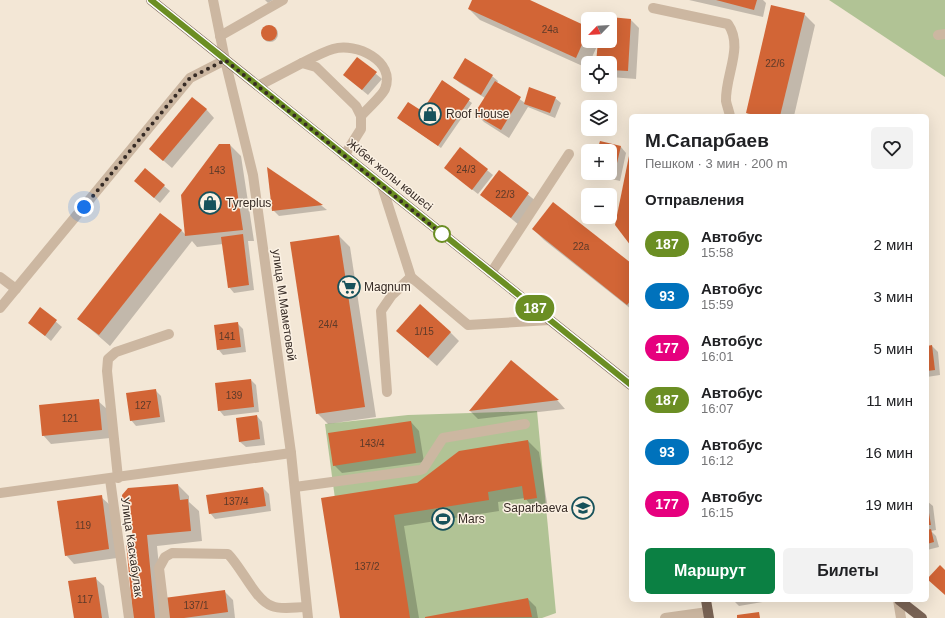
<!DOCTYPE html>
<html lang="ru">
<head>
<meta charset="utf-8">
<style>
	:root { --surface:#fff; --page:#f2f2f2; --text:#202124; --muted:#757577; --accent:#0b8043 }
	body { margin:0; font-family:Helvetica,sans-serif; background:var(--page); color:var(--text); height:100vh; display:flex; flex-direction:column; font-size:15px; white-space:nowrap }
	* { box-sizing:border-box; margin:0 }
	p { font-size:13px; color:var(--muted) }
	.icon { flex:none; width:22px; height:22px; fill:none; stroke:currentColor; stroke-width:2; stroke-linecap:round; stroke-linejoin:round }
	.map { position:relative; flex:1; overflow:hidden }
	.side { position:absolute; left:629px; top:114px; width:300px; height:488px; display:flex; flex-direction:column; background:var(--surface); border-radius:6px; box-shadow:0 4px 16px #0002 }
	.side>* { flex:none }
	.badge { padding:0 8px; border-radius:13px; font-size:14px; line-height:26px }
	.needle { width:26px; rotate:245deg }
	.controls { position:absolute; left:581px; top:12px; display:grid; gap:8px }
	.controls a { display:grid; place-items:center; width:36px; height:36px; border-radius:6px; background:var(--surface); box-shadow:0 4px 16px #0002; font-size:20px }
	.you { position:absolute; width:20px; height:20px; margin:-10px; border:3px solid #fff; border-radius:50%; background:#1a73e8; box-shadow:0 0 0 6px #1a73e833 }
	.map>.badge { position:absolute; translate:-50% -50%; box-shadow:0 0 0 2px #fff }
	h2 { padding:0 16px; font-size:15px; line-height:36px }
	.round { display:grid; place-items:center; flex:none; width:42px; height:42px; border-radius:6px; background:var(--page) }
	.headline { display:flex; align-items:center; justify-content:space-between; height:68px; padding:0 16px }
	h1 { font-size:19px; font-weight:700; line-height:30px }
	.primary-button { display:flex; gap:8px; margin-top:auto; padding:8px 16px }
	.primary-button a { flex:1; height:46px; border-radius:6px; background:var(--accent); color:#fff; font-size:16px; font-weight:700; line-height:46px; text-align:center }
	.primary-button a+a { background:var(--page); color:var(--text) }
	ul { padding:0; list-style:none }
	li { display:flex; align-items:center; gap:12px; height:52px; padding:0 16px }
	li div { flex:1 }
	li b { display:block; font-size:15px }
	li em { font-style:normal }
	li .badge { min-width:44px; font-weight:700; text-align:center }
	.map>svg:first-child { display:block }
	.green { fill:#b1c395 }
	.shadow { fill:#0003 }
	.building { fill:#d26536 }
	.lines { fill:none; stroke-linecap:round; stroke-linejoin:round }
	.minor { stroke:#ccb7a1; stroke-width:10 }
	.major { stroke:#796354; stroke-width:10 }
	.line-casing { stroke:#fff; stroke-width:9 }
	.line { stroke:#6b8e23; stroke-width:6 }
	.walk { stroke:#362b25; stroke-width:4; stroke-dasharray:0 7.2 }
	.stop-dot { fill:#fff; stroke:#6b8e23; stroke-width:2 }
	.labels { text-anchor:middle; stroke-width:3; stroke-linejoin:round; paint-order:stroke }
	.number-label { font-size:10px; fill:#5d3a29 }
	.poi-label { font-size:12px; fill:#362b25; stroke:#fbf1e3; text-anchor:start }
	.street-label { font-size:12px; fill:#362b25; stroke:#fbf1e3 }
</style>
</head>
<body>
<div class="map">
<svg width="945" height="618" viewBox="0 0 945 618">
	<rect width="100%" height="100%" fill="#f3e7d6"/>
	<g class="green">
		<path d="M829,0H945V77Z"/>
		<path d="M537,411L556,613L542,618H351L325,424L408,415Z"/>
	</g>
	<g class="shadow">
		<path d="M265,0H273L268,3Z"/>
		<path d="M473,0H528L588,28V41H610V19H600L601,18L631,20L639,28L636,79L610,77V63H597L599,42L587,68L480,20L469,9Z"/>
		<path d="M689,0H763L766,3L763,17Z"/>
		<path d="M804,14L815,25L794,116H750L747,113Z"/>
		<circle cx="270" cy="34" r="8"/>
		<path d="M357,58L382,79L368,95L350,80Z"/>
		<path d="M492,76L498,81L497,83L525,103L555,98L561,103L555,118L528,107L509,138L484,122L476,114L485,98L460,83L454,78Z"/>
		<path d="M443,82L472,103L441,148L401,120L422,112Z"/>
		<path d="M206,109L214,118L172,168L150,149Z"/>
		<path d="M601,142L621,147L626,153L620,181L599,176L597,173H610V151H598Z"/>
		<path d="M230,145L241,156L254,241H248L254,290L234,293L229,287L223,244L197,247L192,241L110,346L79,319L181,230L186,235Z"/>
		<path d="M461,149L493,175L478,194L451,173Z"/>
		<path d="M268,169L322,206L327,210L279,216L273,210Z"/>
		<path d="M499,171L537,202L519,225L482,195Z"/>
		<path d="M135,181L164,186L170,191L160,203Z"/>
		<path d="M533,229L631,264V309L544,240Z"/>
		<path d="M339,236L350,247L376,417L328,424L317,413Z"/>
		<path d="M40,308L62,327L51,341L29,322Z"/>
		<path d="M237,323L243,329L246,352L223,355L218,349Z"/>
		<path d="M450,332L459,341L437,366L406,339Z"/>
		<path d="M932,346L938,352L940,375L927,377V347Z"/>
		<path d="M511,362L558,401L565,409L478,419L470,411Z"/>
		<path d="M251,380L256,385L259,412L224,416L219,410Z"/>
		<path d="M155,390L161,396L165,422L136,426L131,420Z"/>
		<path d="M98,401L107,409L110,438L51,444L43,435Z"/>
		<path d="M257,416L262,422L265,445L246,447L240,442L237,419Z"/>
		<path d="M411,422L419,431L424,462L342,473L334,465Z"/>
		<path d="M528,441L539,452L548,509L536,511L525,498L498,502L499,511L404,526L419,618H341L322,499L418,484Z"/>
		<path d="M178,485L189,496V502L199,511L202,541L157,546L164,618H134V543L133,524L125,517Z"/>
		<path d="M263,488L269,494L271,511L215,519L210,513Z"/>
		<path d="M101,497L110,505L117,558L74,564L66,555Z"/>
		<path d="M927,501L933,506L936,530L931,531L936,536L939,547L927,550Z"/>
		<path d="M95,578L104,586L109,618H75Z"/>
		<path d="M224,591L233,600L235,618H168Z"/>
		<path d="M528,599L536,607L538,618H428Z"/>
		<path d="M733,600H768V601L739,606Z"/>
	</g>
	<g class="building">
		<path d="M472,0H530L588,27V31L576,58L468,9Z"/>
		<path d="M716,0H757L754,10Z"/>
		<path d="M771,5L805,13L780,116H759L746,113Z"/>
		<path d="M600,16L631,19L628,71L610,70V63H596L598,41H610V19H599Z"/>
		<circle cx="269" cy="33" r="8"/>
		<path d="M357,57L377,72L362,90L343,75Z"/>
		<path d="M465,58L493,75L481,95L453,78Z"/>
		<path d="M442,80L470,99L438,146L397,118L408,102L422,111Z"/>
		<path d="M495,81L521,97L501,130L474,114Z"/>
		<path d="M529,87L556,97L550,113L524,104Z"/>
		<path d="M192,97L207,109L163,161L149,149Z"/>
		<path d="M600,141L621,146L614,176L605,174L610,173V151H597Z"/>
		<path d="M219,144H230L243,230L185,236L181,195Z"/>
		<path d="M460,147L488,169L472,190L444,168Z"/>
		<path d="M630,151H631V246L615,225Z"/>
		<path d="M267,167L323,205L272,211Z"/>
		<path d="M145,168L165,185L154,198L134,181Z"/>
		<path d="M499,170L529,193L511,218L480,195Z"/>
		<path d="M553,202L631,263V300L627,305L532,229Z"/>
		<path d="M160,213L182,230L99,335L77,319Z"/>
		<path d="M243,234L249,285L228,288L221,237Z"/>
		<path d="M339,235L365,407L316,414L290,242Z"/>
		<path d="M420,304L451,332L428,358L396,331Z"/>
		<path d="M40,307L57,320L45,336L28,323Z"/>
		<path d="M238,322L241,347L217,350L214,325Z"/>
		<path d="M932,345L935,370L927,371V346Z"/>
		<path d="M511,360L559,400L469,411Z"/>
		<path d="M251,379L254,407L218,411L215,383Z"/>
		<path d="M156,389L160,417L130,421L126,393Z"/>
		<path d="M99,399L102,430L42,436L39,405Z"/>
		<path d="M257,415L260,439L239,442L236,418Z"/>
		<path d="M411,421L416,453L333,466L328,433Z"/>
		<path d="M528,440L537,498L524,500L522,486L488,492L489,500L394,515L410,618H340L321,498L417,483L459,451Z"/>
		<path d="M178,484L180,500L188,499L191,531L147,535L155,618H133L126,542H133L131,517H124L122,495L128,488Z"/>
		<path d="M263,487L266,506L209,514L206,495Z"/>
		<path d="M102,495L109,549L65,556L57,501Z"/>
		<path d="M927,501L931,525H927Z"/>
		<path d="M931,529L934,542L927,544V530Z"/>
		<path d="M940,565L945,570V595L927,579Z"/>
		<path d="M96,577L102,618H74L68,581Z"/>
		<path d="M225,590L228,612L184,618H167L164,598Z"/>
		<path d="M528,598L532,617L425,618V617Z"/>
		<path d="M759,612L760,618H737V615Z"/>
	</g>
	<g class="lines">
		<g class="minor">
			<path d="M213,0L225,60L253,175L291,453L308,618"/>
			<path d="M653,8L728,24C744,47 725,75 726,101C727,106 729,111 730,116"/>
			<path d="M938,35L945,34"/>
			<path d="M220,36L283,0"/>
			<path d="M302,63C312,58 323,52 333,49C356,42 396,61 385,89C382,96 367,109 361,116"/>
			<path d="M258,86L302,63L316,67L356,106L361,116V129L344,156"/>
			<path d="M382,186L411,277L468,325L550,320"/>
			<path d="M491,273L569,154"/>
			<path d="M0,277L16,289"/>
			<path d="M0,308L190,78L225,60"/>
			<path d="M387,392L381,311L392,295L411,277"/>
			<path d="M118,478L107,371L108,359L116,352L169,334"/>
			<path d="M110,479L129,618"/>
			<path d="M295,487L420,470L423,469L443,438L525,424"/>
			<path d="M0,493L291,453"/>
			<path d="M898,600L901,618"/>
			<path d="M165,618L159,568L165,557L172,553L228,554C242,568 256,601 272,606C281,610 296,607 306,607"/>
			<path d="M665,618L708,612"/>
		</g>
		<g class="major">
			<path d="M151,0L631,385"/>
			<path d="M706,600L709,618"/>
			<path d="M899,600L922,618"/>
		</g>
	</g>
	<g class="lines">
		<g class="line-casing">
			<path id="line" d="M151,0L631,385"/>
		</g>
		<use href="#line" class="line"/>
		<path class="walk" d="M84,207L190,78L225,60L442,234"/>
	</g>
	<defs>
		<g id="shop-ring" transform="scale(1.15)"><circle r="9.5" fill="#fbf1e3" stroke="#17525b" stroke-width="1.5"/><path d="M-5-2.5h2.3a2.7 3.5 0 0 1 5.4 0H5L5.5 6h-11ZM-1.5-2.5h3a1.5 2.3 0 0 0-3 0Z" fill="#17525b"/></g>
		<g id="supermarket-ring" transform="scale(1.15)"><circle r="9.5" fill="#fbf1e3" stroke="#17525b" stroke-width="1.5"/><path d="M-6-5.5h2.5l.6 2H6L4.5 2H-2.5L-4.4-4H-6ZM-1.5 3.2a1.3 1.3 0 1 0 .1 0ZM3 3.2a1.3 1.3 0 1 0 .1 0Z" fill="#17525b"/></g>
		<g id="university-ring" transform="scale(1.15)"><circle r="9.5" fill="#fbf1e3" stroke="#17525b" stroke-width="1.5"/><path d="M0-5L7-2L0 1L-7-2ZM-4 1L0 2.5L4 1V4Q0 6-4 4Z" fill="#17525b"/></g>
		<g id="stadium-ring" transform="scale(1.15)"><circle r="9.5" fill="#fbf1e3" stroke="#17525b" stroke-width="1.5"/><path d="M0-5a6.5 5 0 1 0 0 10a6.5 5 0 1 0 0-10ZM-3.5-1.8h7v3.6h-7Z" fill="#17525b"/></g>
	</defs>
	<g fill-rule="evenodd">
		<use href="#shop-ring" x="430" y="114"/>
		<use href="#shop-ring" x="210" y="203"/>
		<use href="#supermarket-ring" x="349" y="287"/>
		<use href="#university-ring" x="583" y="508"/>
		<use href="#stadium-ring" x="443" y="519"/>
	</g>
	<circle class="stop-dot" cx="442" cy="234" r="8"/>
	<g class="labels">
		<g class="number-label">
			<text x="550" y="33">24а</text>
			<text x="775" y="67">22/6</text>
			<text x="466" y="173">24/3</text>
			<text x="217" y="174">143</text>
			<text x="505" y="198">22/3</text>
			<text x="581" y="250">22а</text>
			<text x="328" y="328">24/4</text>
			<text x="424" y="335">1/15</text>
			<text x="227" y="340">141</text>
			<text x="234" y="399">139</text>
			<text x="143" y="409">127</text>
			<text x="70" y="422">121</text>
			<text x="372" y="447">143/4</text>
			<text x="236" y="505">137/4</text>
			<text x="83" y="529">119</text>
			<text x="367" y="570">137/2</text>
			<text x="85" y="603">117</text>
			<text x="196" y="609">137/1</text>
		</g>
		<g class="poi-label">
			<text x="446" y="118">Roof House</text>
			<text x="226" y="207">Tyreplus</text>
			<text x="364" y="291">Magnum</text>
			<text x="568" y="512" text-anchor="end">Saparbaeva</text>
			<text x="458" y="523">Mars</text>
		</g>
		<g class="street-label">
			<text transform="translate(390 175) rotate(39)" y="4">Жібек жолы көшесі</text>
			<text transform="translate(284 305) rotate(82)" y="4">улица М.Маметовой</text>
			<text transform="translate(132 547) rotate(82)" y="4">Улица Каскабулак</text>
		</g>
	</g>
</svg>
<div class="controls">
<a><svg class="needle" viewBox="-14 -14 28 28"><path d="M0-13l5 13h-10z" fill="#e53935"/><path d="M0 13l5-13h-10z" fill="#757577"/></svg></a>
<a><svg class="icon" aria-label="locate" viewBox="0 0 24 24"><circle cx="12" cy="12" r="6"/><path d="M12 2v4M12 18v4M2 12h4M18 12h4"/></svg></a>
<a><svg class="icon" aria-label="layers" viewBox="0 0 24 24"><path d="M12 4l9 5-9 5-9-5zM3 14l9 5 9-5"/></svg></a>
<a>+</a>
<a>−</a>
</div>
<div class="you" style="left:84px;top:207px"></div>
<b class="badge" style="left:535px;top:308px;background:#6b8e23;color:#fff">187</b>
<section class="side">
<div class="headline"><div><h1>М.Сапарбаев</h1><p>Пешком · 3 мин · 200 m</p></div><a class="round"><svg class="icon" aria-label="heart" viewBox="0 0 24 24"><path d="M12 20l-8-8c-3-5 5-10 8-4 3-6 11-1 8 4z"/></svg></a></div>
<h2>Отправления</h2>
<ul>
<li><span class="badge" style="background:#6b8e23;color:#fff">187</span><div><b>Автобус</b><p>15:58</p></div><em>2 мин</em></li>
<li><span class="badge" style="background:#0072bc;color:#fff">93</span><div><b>Автобус</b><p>15:59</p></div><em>3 мин</em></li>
<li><span class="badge" style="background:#e6007e;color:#fff">177</span><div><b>Автобус</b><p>16:01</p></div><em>5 мин</em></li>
<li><span class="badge" style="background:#6b8e23;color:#fff">187</span><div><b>Автобус</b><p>16:07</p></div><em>11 мин</em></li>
<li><span class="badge" style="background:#0072bc;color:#fff">93</span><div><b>Автобус</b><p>16:12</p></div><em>16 мин</em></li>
<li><span class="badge" style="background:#e6007e;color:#fff">177</span><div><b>Автобус</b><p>16:15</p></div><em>19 мин</em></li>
</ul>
<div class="primary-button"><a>Маршрут</a><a>Билеты</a></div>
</section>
</div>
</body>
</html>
